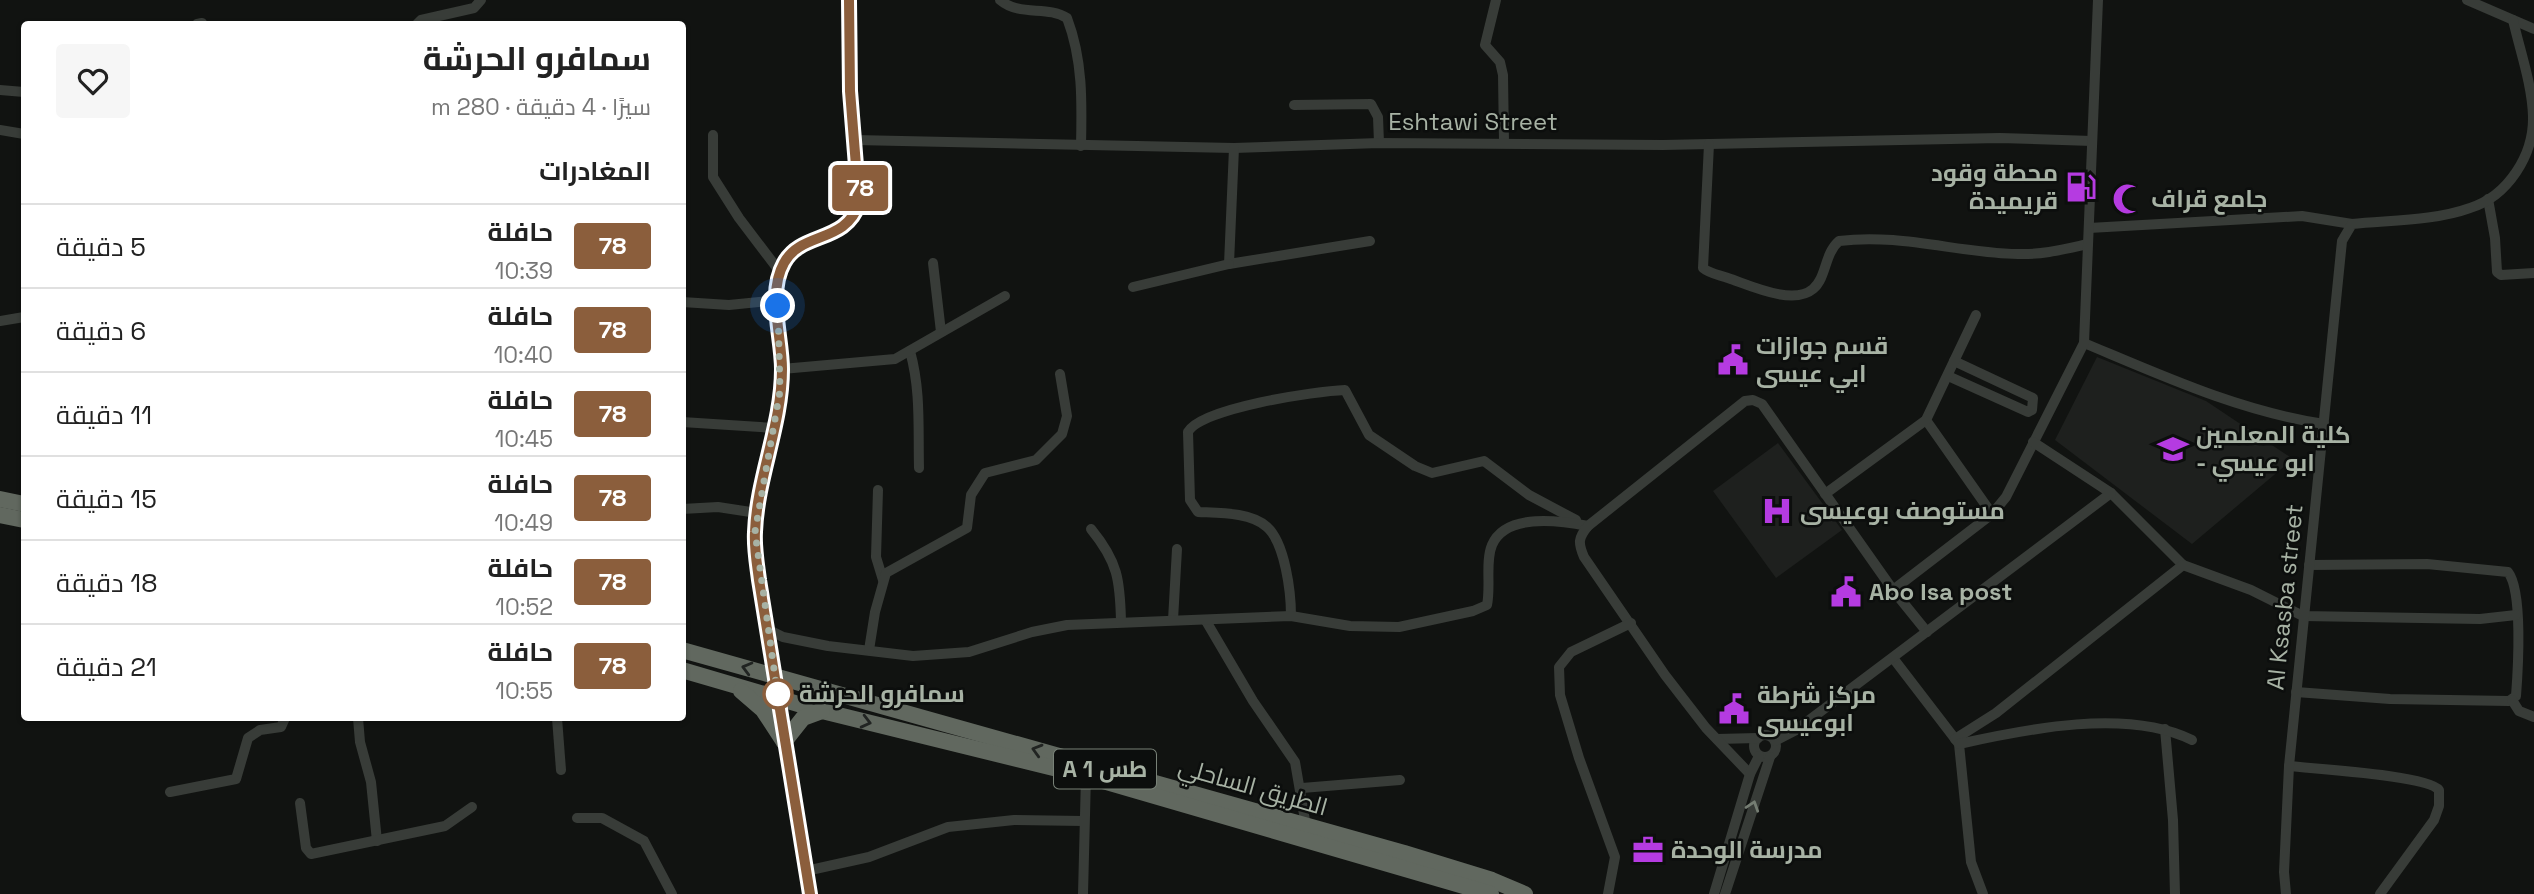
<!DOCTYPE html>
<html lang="ar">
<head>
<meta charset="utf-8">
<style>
	:root { --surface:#fff; --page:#f6f6f6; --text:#222; --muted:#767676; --line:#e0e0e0 }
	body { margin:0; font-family:"Space Grotesk",Cairo,sans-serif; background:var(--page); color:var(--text); direction:rtl; height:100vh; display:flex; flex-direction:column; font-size:26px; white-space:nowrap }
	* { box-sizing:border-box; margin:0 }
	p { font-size:23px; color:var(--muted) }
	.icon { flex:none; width:38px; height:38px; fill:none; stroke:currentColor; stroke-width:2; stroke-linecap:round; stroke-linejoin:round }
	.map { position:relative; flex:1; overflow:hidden; direction:ltr }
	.drawer { position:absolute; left:21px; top:21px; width:665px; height:700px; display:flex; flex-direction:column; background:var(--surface); border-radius:7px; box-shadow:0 2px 5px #0004; direction:rtl }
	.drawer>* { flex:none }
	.badge { padding:0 14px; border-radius:5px; font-size:24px; line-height:46px }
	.you { position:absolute; width:35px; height:35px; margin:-18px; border:5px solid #fff; border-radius:50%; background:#1a73e8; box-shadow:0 0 0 10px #1a73e833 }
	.map>.badge { position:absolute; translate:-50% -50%; box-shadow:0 0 0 4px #fff }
	h2 { padding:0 35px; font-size:26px; line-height:63px }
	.round { display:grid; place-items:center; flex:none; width:74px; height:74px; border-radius:7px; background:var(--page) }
	.headline { display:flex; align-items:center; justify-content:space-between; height:119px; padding:0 35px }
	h1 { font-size:33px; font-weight:700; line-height:52px }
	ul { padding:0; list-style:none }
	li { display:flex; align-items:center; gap:21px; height:84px; padding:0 35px; border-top:2px solid var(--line) }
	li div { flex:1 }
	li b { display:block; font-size:26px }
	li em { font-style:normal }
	li .badge { min-width:77px; font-weight:700; text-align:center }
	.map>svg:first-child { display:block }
	.built { fill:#1e201e }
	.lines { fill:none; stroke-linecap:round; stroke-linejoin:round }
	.minor { stroke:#383c38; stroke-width:10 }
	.highway { stroke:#61685f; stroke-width:16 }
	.oneway { stroke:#212422 }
	.oneway2 { stroke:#757d73 }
	.line-casing { stroke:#fff; stroke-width:16 }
	.line { stroke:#8b5e3c; stroke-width:10 }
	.walk { stroke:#a7b2a4; stroke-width:7; stroke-dasharray:0 12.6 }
	.stop-dot { fill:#fff; stroke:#8b5e3c; stroke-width:3.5 }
	.labels { text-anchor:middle; stroke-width:5; stroke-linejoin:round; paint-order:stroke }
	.shield { fill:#0c0e0d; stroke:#788177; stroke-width:2 }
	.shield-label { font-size:23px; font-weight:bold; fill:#a7b2a4 }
	.street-label { font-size:24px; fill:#a7b2a4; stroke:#0c0e0d }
	.poi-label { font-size:24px; font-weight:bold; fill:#a7b2a4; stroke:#0c0e0d; text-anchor:start }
	.stop-label { font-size:24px; font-weight:bold; fill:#a7b2a4; stroke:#0c0e0d; text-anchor:start }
</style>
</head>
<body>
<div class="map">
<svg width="2534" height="894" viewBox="0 0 2534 894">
	<rect width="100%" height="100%" fill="#111311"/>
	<g class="built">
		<path d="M2097,357L2206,401L2293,459L2192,544L2055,440Z"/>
		<path d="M1778,443L1842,530L1776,578L1713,491Z"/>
	</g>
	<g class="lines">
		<g class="minor">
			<path d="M1000,0C1020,17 1047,5 1067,18C1083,60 1082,102 1081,146"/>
			<path d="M1496,0L1485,45L1500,62L1503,75L1504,142"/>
			<path d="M2467,0L2534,29"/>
			<path d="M197,24L202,23"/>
			<path d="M417,24L421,20L474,8L481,0"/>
			<path d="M0,90L24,92"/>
			<path d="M1294,105L1371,104L1378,117L1379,143"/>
			<path d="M0,130L24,134"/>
			<path d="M713,135V177L739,218L780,272"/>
			<path d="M855,140L1234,148L1379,143L1663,145L2000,138L2092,141"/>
			<path d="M1709,144L1703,268C1710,274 1720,275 1728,278C1749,285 1793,306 1813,289C1827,277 1824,254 1839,241C1900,233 1958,253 2018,254C2042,255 2065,249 2088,244"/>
			<path d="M1234,148L1229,264L1370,241"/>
			<path d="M2488,199L2495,238L2497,272L2501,275L2534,273"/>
			<path d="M2089,228L2302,216L2352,224"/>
			<path d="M933,263L941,332"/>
			<path d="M1133,287L1229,264"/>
			<path d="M682,302L729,305L778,300"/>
			<path d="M0,321L24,317"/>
			<path d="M2084,343C2163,376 2239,411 2324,424"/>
			<path d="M910,351C921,391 918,427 919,468"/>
			<path d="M782,369L895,359L1005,296"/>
			<path d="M1948,376L2028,412L2032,410L2033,398L1954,361"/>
			<path d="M1926,420L1992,514"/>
			<path d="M682,422L775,428"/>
			<path d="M878,490L876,557L883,580"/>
			<path d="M2111,493L2183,565"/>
			<path d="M1825,494L1926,420L1976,315"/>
			<path d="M682,509L718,507L757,513"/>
			<path d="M1091,529C1118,562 1120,580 1121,621"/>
			<path d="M1291,616C1291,592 1285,543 1267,527C1251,512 1218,513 1198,512L1190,500L1188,432C1201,408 1316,391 1345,390L1369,435L1415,466L1432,473L1484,461L1529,495L1576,520"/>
			<path d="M1173,620L1177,549"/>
			<path d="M1206,621L1253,701L1295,762L1306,826"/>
			<path d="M767,629L783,637L828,646L913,656L969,652L1032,632L1067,625L1291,616L1350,626L1399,627L1473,611L1487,605C1491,586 1485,562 1492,545C1506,512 1562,521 1588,526"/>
			<path d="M1927,632L1893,590L1992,514L2006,497L2084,343L2098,0"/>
			<path d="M869,650L875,612L886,573L967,528L971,495L985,473L1036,460L1062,434L1067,416L1060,374"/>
			<path d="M1893,658L1959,744L1971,862L1983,894"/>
			<path d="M2296,692L2390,699L2509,701L2516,696C2518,670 2523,591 2508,572L2427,564L2309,565"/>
			<path d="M2512,700L2519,711L2534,717"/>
			<path d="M358,718L360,742L371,782L377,841"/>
			<path d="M557,718L561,770"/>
			<path d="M2165,729L2173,820L2175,894"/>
			<circle cx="1765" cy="746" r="11"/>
			<path d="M1717,739L1758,738"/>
			<path d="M1955,739L1996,713L2183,565L2251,590L2303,616L2480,619L2516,615"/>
			<path d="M1775,741L1796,730L2111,493L2033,442"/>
			<path d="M1959,744C2027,729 2127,708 2192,740"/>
			<path d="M2289,766C2314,769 2427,775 2439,790V806L2434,820L2380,894"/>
			<path d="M1750,774L1706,728L1665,675L1584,557C1578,543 1578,538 1588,526L1745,401L1753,400L1762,404L1893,590"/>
			<path d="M1302,788L1400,780"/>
			<path d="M170,792L236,779L248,738L260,730L281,727L285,718"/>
			<path d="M300,803L306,848L311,854L445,826L472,807"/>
			<path d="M577,818H602L644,841L672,894"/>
			<path d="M806,871L869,857L948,827L1014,820L1083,821"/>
			<path d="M810,894L759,580C757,564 754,548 755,532C757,477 782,425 782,369C782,337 767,293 784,263C801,231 846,244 859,203L850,91L849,0"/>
			<path d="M1083,894L1086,776"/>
			<path d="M1608,894L1615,857L1579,758L1560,695L1559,667L1571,652L1631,623"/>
			<path d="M1714,894L1750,774L1759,756"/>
			<path d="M1725,894L1770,757"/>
			<path d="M2286,894L2284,872L2289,766L2342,241L2352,224C2390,220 2434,221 2470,208C2508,196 2534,155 2533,116C2532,84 2520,51 2513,20"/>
		</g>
		<g class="highway">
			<path d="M0,499L24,504"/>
			<path d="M0,515L24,520"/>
			<path d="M682,650L1404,853L1492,880L1525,894"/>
			<path d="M682,670L822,711L1086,776L1491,894"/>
			<path d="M741,691L763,710L784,742"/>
			<path d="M784,742L803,718L822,711"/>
		</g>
	</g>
	<defs><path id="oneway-chevron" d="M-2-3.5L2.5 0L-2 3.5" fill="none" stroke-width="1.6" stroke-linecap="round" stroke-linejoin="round" transform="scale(1.75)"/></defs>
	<g class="oneway">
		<use href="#oneway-chevron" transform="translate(747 668) rotate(-165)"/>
		<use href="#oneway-chevron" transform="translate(866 722) rotate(14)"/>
		<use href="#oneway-chevron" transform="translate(1037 750) rotate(-164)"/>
	</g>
	<use class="oneway2" href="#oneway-chevron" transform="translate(1753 806) rotate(-72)"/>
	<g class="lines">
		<g class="line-casing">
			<path id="line" d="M810,894L759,580C757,564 754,548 755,532C757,477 782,425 782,369C782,337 767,293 784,263C801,231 846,244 859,203L850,91L849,0"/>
		</g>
		<use href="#line" class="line"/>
		<path class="walk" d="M778,306L780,391L755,532L778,698V694"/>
	</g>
	<defs>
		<g id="fuel-bare" transform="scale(2.415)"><path d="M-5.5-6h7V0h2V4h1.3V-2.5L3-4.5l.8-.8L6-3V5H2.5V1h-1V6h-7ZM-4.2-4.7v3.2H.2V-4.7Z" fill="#b53be1" stroke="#0c0e0d" stroke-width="2.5" paint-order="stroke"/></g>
		<g id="mosque-bare" transform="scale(2.415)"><path d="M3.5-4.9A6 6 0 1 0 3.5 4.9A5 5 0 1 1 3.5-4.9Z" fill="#b53be1" stroke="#0c0e0d" stroke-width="2.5" paint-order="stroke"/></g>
		<g id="civic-bare" transform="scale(2.415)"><path d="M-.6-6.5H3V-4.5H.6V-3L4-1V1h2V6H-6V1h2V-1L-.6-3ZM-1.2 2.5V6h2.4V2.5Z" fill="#b53be1" stroke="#0c0e0d" stroke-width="2.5" paint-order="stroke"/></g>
		<g id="university-bare" transform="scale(2.415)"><path d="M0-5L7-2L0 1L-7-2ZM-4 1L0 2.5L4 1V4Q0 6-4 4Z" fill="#b53be1" stroke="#0c0e0d" stroke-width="2.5" paint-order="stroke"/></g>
		<g id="hospital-bare" transform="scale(2.415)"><path d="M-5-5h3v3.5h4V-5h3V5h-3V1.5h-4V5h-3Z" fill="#b53be1" stroke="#0c0e0d" stroke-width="2.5" paint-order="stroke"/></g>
		<g id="office-bare" transform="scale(2.415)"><path d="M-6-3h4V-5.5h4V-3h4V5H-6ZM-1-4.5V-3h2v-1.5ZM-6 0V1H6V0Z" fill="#b53be1" stroke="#0c0e0d" stroke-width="2.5" paint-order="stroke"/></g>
	</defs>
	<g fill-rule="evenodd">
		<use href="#fuel-bare" x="2081" y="187"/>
		<use href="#mosque-bare" x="2128" y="199"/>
		<use href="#civic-bare" x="1733" y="360"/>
		<use href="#university-bare" x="2173" y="449"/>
		<use href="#hospital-bare" x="1777" y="511"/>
		<use href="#civic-bare" x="1846" y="592"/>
		<use href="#civic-bare" x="1734" y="709"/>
		<use href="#office-bare" x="1648" y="850"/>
	</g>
	<circle class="stop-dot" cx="778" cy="694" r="14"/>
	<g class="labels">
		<rect class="shield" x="1054" y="749.5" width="102" height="39" rx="5"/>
		<g class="shield-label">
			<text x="1105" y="777">A 1 طس</text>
		</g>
		<g class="street-label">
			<text x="1473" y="130">Eshtawi Street</text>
			<text transform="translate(2285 597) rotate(-84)" y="8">Al Ksasba street</text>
			<text transform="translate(1253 787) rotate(16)" y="8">الطريق الساحلي</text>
		</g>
		<g class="poi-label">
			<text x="2058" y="181" text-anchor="end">محطة وقود<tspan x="2058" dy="28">قريميدة</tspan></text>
			<text x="2151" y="207">جامع قراف</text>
			<text x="1756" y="354">قسم جوازات<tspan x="1756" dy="28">ابي عيسى</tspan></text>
			<text x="2196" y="443">كلية المعلمين<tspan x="2196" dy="28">- ابو عيسي</tspan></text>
			<text x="1800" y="519">مستوصف بوعيسى</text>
			<text x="1869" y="600">Abo Isa post</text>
			<text x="1757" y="703">مركز شرطة<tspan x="1757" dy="28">ابوعيسى</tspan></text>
			<text x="1671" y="858">مدرسة الوحدة</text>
		</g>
		<g class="stop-label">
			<text x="799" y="702">سمافرو الحرشة</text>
		</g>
	</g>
</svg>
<div class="you" style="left:778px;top:306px"></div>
<b class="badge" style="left:860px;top:188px;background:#8b5e3c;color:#fff">78</b>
<section class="drawer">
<div class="headline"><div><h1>سمافرو الحرشة</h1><p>سيرًا · 4 دقيقة · 280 m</p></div><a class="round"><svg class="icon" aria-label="heart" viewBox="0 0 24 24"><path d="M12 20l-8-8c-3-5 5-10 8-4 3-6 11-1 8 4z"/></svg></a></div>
<h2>المغادرات</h2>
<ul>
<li><span class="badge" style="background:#8b5e3c;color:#fff">78</span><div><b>حافلة</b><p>10:39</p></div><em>5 دقيقة</em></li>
<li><span class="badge" style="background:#8b5e3c;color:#fff">78</span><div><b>حافلة</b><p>10:40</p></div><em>6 دقيقة</em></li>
<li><span class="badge" style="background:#8b5e3c;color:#fff">78</span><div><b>حافلة</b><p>10:45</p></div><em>11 دقيقة</em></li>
<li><span class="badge" style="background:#8b5e3c;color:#fff">78</span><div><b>حافلة</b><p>10:49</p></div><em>15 دقيقة</em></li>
<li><span class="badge" style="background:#8b5e3c;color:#fff">78</span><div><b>حافلة</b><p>10:52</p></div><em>18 دقيقة</em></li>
<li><span class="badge" style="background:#8b5e3c;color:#fff">78</span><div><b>حافلة</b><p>10:55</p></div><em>21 دقيقة</em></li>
</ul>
</section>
</div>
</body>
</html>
